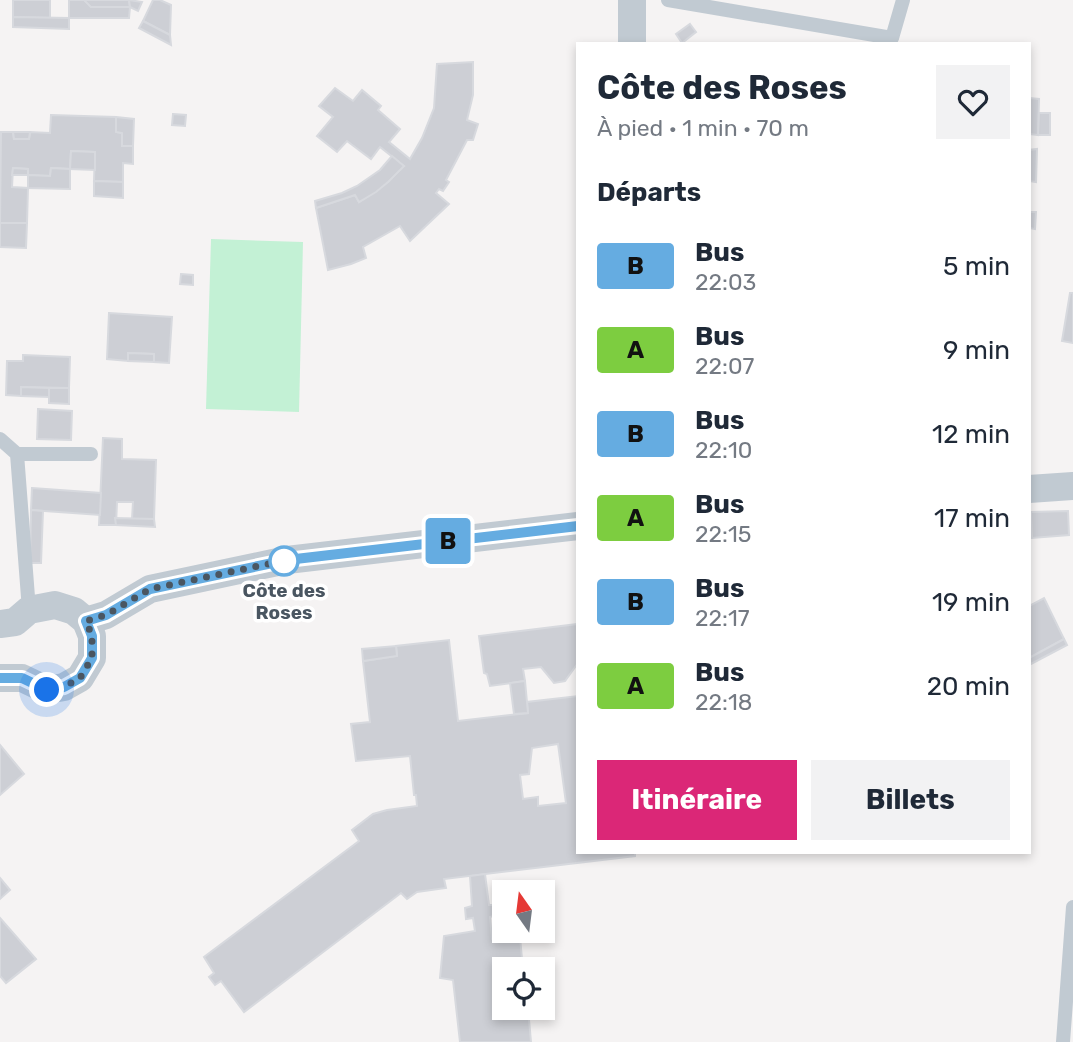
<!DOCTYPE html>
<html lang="fr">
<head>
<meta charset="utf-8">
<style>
	:root { --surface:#fff; --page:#f2f2f3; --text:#1f2937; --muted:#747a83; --accent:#db2777 }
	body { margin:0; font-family:Rubik,sans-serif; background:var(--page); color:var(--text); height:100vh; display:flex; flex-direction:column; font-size:26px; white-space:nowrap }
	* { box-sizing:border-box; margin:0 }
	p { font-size:23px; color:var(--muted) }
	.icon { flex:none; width:38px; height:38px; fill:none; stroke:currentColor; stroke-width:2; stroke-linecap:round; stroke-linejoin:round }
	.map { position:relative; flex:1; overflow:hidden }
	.panel { position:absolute; left:576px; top:42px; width:455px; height:812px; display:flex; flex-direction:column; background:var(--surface); border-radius:0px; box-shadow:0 4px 10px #0003 }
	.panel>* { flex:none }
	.badge { padding:0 14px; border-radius:5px; font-size:24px; line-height:46px }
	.needle { width:46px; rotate:346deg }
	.fabs { position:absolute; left:492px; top:880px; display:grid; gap:14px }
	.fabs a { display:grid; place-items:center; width:63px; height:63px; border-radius:0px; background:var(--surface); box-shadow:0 4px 10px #0003; font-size:35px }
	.you { position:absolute; width:35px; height:35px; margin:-18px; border:5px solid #fff; border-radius:50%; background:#1a73e8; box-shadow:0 0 0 10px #1a73e833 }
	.map>.badge { position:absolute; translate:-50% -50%; box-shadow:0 0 0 4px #fff }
	h2 { padding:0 21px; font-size:26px; line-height:63px }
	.round { display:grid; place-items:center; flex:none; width:74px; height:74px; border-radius:0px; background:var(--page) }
	.headline { display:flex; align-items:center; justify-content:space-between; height:119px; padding:0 21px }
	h1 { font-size:33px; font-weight:700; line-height:52px }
	.cta { display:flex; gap:14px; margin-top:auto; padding:14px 21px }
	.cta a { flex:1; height:80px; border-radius:0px; background:var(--accent); color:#fff; font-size:28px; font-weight:700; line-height:80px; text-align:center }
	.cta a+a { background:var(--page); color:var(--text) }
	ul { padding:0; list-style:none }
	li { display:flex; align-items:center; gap:21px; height:84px; padding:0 21px }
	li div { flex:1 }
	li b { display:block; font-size:26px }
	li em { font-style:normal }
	li .badge { min-width:77px; font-weight:700; text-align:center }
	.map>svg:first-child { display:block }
	.green { fill:#c3f1d5 }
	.building { fill:#cdcfd5; stroke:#d7d9de; stroke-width:2; fill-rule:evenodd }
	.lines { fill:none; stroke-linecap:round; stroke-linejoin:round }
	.lane { stroke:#c1cad2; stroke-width:14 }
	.street { stroke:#c1cad2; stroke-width:28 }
	.line-casing { stroke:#fff; stroke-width:16 }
	.line { stroke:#65ace1; stroke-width:10 }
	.walk { stroke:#4a5661; stroke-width:7; stroke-dasharray:0 12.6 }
	.stop-dot { fill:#fff; stroke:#65ace1; stroke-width:3.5 }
	.labels { text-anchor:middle; stroke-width:7; stroke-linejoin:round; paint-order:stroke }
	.stop-label { font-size:19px; font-weight:bold; fill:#4a5661; stroke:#fff }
</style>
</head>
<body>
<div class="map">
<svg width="1073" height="1042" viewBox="0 0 1073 1042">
	<rect width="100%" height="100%" fill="#f5f3f3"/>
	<path class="green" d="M211,239L303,242L299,412L206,409Z"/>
	<g class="building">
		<path d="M13,0H50V18L13,17Z"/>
		<path d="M69,0H84L91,7H130L129,18H69Z"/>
		<path d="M84,0H129L130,7H91Z"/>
		<path d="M129,0L142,2L138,11L130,7Z"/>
		<path d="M153,0H160L171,5L170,35L143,21Z"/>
		<path d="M13,17L69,18V29L13,27Z"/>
		<path d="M143,21L170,35L171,45L139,28Z"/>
		<path d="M690,24L696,32L682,43L676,34Z"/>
		<path d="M473,62V95L467,120L478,124L473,140H467L446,180L449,182L443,191L439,189L436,193L449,204L410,241L400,226L363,247L366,258L351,264L328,270L316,208L355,195L359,202L388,182L404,166L380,147L371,159L347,141L337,152L317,136L333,117L319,106L335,88L353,101L362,90L381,106L378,110L400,129L389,142L410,159L422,138L434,108L437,64Z"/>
		<path d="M1029,98L1039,99L1038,135L1030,134L1029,150Z"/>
		<path d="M1039,113H1050V135H1038Z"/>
		<path d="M173,114L186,115L185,126L172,125Z"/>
		<path d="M51,115L116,117V132L122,133V146H133V164L123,163V182L94,181L95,152L71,151L70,169L51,168L50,176L28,175V169L13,168L12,187L28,188L27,223H0L1,132H13L14,139H29L30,132L50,133Z"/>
		<path d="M116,117L134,119L133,146H122V133L116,132Z"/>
		<path d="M13,132H30L29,139H14Z"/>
		<path d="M1037,149L1036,182L1029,181V150Z"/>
		<path d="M71,151L95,152V170L70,169Z"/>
		<path d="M392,156L404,166L388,182L376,192L359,202L355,195L316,208L315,201L342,193L357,186L380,170Z"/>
		<path d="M13,168L28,169V175H12Z"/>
		<path d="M51,168L70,169V189L28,188V175L50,176Z"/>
		<path d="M94,181L123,182V198L94,196Z"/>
		<path d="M1029,212H1036L1035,229L1029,228Z"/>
		<path d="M0,223H27L26,248L0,247Z"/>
		<path d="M181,274L193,275V285L180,284Z"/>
		<path d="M1070,293H1073V343L1062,341Z"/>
		<path d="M109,313L172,317L169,363L154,362V354L128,353V361L107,359Z"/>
		<path d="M128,353L154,354V362L128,361Z"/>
		<path d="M23,355L70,357L69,388L21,387V396L6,395L7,361H23Z"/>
		<path d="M21,387L49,388V397L21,396Z"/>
		<path d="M49,388H69V404L49,403Z"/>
		<path d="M38,409L72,411L71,440L37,439Z"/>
		<path d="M103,438L122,439V459L156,460L154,519H132L133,502H117L116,525H99Z"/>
		<path d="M32,488L101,493L100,515L31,510Z"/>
		<path d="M31,510L43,511L41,563H30Z"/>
		<path d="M1068,511L1069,535L1032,538L1031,512Z"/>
		<path d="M115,518L154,519L155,527L116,525Z"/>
		<path d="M1044,598L1064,639L1029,658V606Z"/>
		<path d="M578,624V663L565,681L554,683L541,667L523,669L525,681L490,686L487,674L484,673L479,636Z"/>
		<path d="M1064,639L1067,645L1029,665V658Z"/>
		<path d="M449,640L458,721L528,713L527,702L578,696V852H635V856L444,879L446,888L417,892L407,899L401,893L244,1012L221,981L215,985L209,977L214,973L204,957L359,841L352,830L373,814L387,810L417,806L416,795H414L410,756L356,761L351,724L370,722L363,661L397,656L396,646ZM558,744L566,803L538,806V797L523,799L520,775L529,774L532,748Z"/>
		<path d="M396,646L397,656L363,661L362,649Z"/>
		<path d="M525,681L528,713L514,714L510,683Z"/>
		<path d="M0,745L24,774L0,795Z"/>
		<path d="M485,874L489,905H496L497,912V915L490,917L492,939L520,937L523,970H504V1008H528L531,1042H460L453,980L440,978L444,936L475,931L473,918L466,919L465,908L472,906L470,876Z"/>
		<path d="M0,878L10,890L0,899Z"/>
		<path d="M0,918L36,959L6,983L0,976Z"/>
	</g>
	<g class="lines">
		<g class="lane">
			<path d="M668,0L892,38L903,0"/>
			<path d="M0,439L17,454L29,610"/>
			<path d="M17,454H91"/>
			<path d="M1063,1042L1073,907"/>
		</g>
		<g class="street">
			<path d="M632,44V0"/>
			<path d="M1029,489L1073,486"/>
			<path d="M86,621L106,615L150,589L287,560L578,526"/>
			<path d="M0,624L15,622L29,610L55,605L74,611L86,621L92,636V658L80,678L64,687L47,690L22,678H0"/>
		</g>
	</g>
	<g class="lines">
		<g class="line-casing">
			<path id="line" d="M0,678H22L47,690L64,687L80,678L92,658V636L86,621L106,615L150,589L287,560L578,526"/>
		</g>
		<use href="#line" class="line"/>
		<path class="walk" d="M47,690L64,687L80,678L92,658V636L86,621L106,615L150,589L287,560L284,561"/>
	</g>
	<circle class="stop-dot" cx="284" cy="561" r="14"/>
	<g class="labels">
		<g class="stop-label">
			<text x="284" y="597">Côte des<tspan x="284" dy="22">Roses</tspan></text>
		</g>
	</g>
</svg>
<div class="fabs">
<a><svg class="needle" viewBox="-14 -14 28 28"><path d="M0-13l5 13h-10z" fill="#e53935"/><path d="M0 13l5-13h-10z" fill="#747a83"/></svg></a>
<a><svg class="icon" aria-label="locate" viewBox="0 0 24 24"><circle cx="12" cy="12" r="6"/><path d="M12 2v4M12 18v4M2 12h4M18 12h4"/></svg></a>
</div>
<div class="you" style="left:47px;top:690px"></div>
<b class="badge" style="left:448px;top:541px;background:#65ace1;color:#111">B</b>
<section class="panel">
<div class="headline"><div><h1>Côte des Roses</h1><p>À pied · 1 min · 70 m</p></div><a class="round"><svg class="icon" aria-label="heart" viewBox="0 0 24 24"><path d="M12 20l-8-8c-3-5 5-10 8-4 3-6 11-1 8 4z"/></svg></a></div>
<h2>Départs</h2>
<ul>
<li><span class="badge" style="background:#65ace1;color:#111">B</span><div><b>Bus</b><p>22:03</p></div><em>5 min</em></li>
<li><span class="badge" style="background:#7dcd40;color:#111">A</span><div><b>Bus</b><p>22:07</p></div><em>9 min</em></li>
<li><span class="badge" style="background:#65ace1;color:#111">B</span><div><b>Bus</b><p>22:10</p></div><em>12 min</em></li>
<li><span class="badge" style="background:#7dcd40;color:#111">A</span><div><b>Bus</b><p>22:15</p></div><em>17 min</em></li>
<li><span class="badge" style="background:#65ace1;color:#111">B</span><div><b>Bus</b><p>22:17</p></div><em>19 min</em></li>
<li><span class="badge" style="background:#7dcd40;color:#111">A</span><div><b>Bus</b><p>22:18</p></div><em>20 min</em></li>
</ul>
<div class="cta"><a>Itinéraire</a><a>Billets</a></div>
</section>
</div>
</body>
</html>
